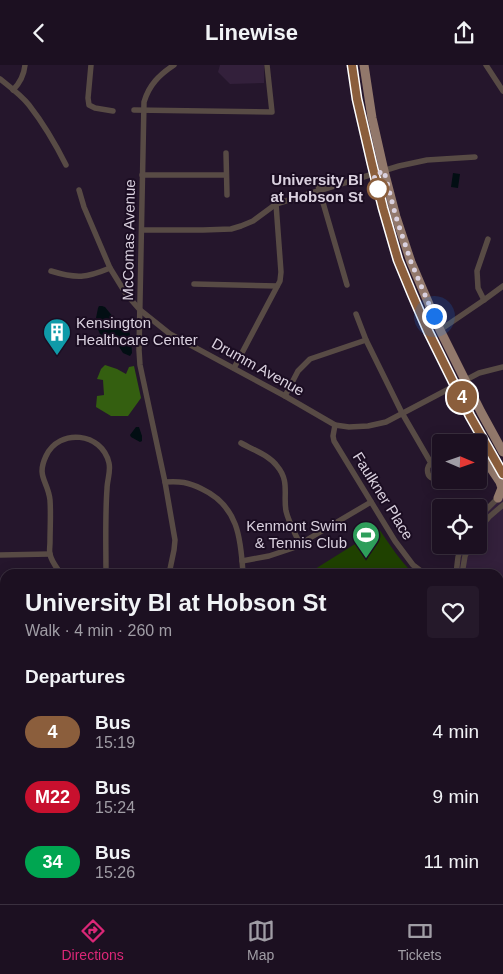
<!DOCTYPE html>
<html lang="en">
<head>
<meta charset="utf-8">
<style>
	:root { --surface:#1c1021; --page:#25192a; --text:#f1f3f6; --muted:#a09da5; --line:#3a303f; --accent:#db2777 }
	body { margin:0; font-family:Arial,sans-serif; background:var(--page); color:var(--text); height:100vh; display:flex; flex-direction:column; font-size:19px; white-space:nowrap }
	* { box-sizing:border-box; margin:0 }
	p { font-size:16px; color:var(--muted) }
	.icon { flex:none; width:28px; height:28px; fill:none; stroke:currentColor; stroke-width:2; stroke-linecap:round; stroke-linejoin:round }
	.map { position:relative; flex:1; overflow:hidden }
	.drawer { position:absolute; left:0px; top:504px; width:504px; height:336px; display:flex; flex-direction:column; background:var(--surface); border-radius:15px 15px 0 0; box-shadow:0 2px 12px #0003,0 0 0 1px var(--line) }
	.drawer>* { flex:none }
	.badge { padding:0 10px; border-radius:16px; font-size:18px; line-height:32px }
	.needle { width:32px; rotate:92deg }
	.controls { position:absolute; left:432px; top:369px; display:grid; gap:10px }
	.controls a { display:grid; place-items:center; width:55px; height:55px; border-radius:5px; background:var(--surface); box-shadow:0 2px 12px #0003,0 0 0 1px var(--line); font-size:25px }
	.you { position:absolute; width:25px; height:25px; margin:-12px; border:4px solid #fff; border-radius:50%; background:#1a73e8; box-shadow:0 0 0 8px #1a73e833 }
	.map>.badge { position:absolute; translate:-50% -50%; box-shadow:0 0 0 2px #fff }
	h2 { padding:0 25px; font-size:19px; line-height:45px }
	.round { display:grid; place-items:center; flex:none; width:52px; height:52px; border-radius:5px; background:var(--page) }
	.headline { display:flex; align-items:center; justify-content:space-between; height:85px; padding:0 25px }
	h1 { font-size:24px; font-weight:800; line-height:38px }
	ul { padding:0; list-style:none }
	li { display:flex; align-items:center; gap:15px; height:65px; padding:0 25px }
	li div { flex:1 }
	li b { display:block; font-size:19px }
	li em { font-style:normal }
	li .badge { min-width:55px; font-weight:700; text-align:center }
	header { display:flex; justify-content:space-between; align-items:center; height:65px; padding:0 25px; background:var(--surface); font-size:22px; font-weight:800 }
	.dock { display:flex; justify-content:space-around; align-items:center; height:70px; border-top:1px solid var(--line); background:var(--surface); font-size:14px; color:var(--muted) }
	.dock a { display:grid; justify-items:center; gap:2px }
	.dock .on { color:var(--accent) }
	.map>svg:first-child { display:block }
	.built { fill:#33203b }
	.green { fill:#1f4100 }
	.forest { fill:#345f10 }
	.water { fill:#020e13 }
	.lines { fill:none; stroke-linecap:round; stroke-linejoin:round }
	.street { stroke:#584b45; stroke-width:5.5 }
	.primary { stroke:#92786b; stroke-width:9 }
	.line-casing { stroke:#fff; stroke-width:11 }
	.line { stroke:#8b5e3c; stroke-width:8 }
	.walk { stroke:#dad1df; stroke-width:5; stroke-dasharray:0 9 }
	.stop-dot { fill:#fff; stroke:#8b5e3c; stroke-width:2.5 }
	.labels { text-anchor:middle; stroke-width:4; stroke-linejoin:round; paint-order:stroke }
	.stop-label { font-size:15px; font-weight:bold; fill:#dad1df; stroke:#1b0d22; text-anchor:end }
	.street-label { font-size:15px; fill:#dad1df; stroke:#1b0d22 }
	.poi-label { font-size:15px; fill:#dad1df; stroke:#1b0d22; text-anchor:start }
</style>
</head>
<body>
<header><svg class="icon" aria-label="back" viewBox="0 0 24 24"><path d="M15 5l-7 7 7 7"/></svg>Linewise<svg class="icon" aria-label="share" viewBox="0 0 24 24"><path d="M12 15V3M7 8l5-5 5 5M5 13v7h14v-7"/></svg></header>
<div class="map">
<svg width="503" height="839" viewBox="0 0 503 839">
	<rect width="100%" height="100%" fill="#25162c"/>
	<g class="built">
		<path d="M220,0H264V18L230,19L218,7Z"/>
		<path d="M503,428V821L499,825V509H456L462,480H479V452Z"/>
		<path d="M239,835H489L484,839H239Z"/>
	</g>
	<path class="green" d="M379,464C390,480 400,496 414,509H307Z"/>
	<path class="forest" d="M105,300L117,304L126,309L129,302L134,301L141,333L128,351H111L96,342L97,331L104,330L103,315L97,314L101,304Z"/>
	<g class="water">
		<path d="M453,108L460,109L458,123L451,122Z"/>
		<path d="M99,241H102L105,242L118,258L129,266L131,273L132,288L130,291L123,288L116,277L100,269L95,258L98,243Z"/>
		<path d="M136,362H139L142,371V376L140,377L131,372L130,370Z"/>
	</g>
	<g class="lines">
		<g class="street">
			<path d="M91,0L88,33L89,40L95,43L113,46"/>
			<path d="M486,0L503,26"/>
			<path d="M0,14C10,22 21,30 29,40C43,58 56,80 66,100"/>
			<path d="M13,25C20,18 24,10 25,0"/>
			<path d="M134,45L272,47L267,0"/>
			<path d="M226,88L227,130"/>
			<path d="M142,110H226"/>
			<path d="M317,117L347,220"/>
			<path d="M79,125L84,142L110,203L126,229L140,245L170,269L285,331L335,360L349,362L368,361L386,357L479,308L503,302"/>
			<path d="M142,165H203L231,164L241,161L253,156L276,139L399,101L427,95L475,92"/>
			<path d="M51,206C77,214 86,213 110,203"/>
			<path d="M194,219L277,221"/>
			<path d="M484,235L478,223L477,206L488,174"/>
			<path d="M356,249L366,275L402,348L431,398"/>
			<path d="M440,265L484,235L503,221"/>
			<path d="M234,303L280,216L281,207L276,139"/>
			<path d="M285,331L298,306L310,294L366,275"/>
			<path d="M335,360L333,371L334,376L395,476L413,500L425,509"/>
			<path d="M241,378C253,385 269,390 277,401C290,416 283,430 286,446C289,458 295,468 300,479"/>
			<path d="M441,398C423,391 423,420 441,413"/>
			<path d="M165,417C180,416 188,417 202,424C238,441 241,473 243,509"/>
			<path d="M479,452L500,431"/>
			<path d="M479,464L489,452L503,440"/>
			<path d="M0,490L50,489"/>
			<path d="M242,496L269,491L293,483L371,437"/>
			<path d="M61,509C57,503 51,496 50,489C49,486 50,481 50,477C50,464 51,449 50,435C48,416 36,412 46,391C59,363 102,367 109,398C111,407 107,415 107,424C105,452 106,481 106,509"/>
			<path d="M169,509L174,485L175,475L165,417L140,300L139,285L144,37C149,20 159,10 174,0"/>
			<path d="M432,509L437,507L441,509"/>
			<path d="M456,509L458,492L462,480"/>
			<path d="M462,509L465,491L470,480"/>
			<path d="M499,564L503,568"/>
			<path d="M0,577H5"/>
			<path d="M0,770L5,774"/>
			<path d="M499,825L503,821"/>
			<path d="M105,835L117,837L203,838"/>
			<path d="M239,835V839"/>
			<path d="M20,839V835"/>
			<path d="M32,839L51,835"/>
			<path d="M484,839L489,835"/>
		</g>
		<g class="primary">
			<path d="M352,0L357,34L378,127L398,195L412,229L428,266L470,351L503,410"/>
			<path d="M364,0L372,53L384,106L396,152L411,197L440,265L481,347L503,387"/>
			<path d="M480,377L488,399L500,417L502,423L498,433"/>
		</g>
	</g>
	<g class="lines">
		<g class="line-casing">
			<path id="line" d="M352,0L357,34L372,99L383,143L398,195L412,229L428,266L470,351L503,409"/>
		</g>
		<use href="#line" class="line"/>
		<path class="walk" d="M378,124V127L374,110L384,106L396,152L411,197L434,251"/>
	</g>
	<defs>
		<g id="building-pin" transform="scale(1.4375)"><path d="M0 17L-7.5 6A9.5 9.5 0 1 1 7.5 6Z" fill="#0f9aa8" stroke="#1b0d22"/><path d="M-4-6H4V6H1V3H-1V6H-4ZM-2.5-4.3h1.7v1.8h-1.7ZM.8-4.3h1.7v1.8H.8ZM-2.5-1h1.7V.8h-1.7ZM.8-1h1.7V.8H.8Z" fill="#fff"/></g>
		<g id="stadium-pin" transform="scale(1.4375)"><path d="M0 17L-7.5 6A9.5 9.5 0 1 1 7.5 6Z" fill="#2e9e5b" stroke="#1b0d22"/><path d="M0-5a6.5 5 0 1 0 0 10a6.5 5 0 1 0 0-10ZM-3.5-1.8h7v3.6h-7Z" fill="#fff"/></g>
	</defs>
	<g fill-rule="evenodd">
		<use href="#building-pin" x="57" y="267"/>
		<use href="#stadium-pin" x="366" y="470"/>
	</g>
	<circle class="stop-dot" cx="378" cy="124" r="10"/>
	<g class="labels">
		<g class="stop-label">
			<text x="363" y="120">University Bl<tspan x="363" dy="17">at Hobson St</tspan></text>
		</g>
		<g class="street-label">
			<text transform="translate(129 175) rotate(-89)" y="5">McComas Avenue</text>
			<text transform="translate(258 302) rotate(29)" y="5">Drumm Avenue</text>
			<text transform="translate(383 431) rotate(58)" y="5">Faulkner Place</text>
		</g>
		<g class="poi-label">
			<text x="76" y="263">Kensington<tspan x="76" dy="17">Healthcare Center</tspan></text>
			<text x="347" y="466" text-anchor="end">Kenmont Swim<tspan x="347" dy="17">&amp; Tennis Club</tspan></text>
		</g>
	</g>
</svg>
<div class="controls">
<a><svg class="needle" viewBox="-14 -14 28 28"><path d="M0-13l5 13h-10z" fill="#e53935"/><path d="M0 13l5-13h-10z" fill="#a09da5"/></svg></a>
<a><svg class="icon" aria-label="locate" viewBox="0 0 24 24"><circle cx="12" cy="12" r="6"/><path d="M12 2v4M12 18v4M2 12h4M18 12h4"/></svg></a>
</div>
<div class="you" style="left:434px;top:251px"></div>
<b class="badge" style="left:462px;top:332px;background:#8b5e3c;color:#fff">4</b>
<section class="drawer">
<div class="headline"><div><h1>University Bl at Hobson St</h1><p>Walk · 4 min · 260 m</p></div><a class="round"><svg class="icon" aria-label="heart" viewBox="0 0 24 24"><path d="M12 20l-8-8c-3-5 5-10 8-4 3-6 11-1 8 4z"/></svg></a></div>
<h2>Departures</h2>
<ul>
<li><span class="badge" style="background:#8b5e3c;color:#fff">4</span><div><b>Bus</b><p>15:19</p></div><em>4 min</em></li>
<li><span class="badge" style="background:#c8102e;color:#fff">M22</span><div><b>Bus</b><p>15:24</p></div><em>9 min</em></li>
<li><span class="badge" style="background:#00a651;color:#fff">34</span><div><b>Bus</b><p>15:26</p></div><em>11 min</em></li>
</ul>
</section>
</div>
<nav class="dock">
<a class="on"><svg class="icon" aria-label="directions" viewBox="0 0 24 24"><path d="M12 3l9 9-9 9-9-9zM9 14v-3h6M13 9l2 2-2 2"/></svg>Directions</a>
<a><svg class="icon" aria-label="map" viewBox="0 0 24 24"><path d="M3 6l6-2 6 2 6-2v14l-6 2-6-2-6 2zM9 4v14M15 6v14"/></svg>Map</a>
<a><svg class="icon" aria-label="tickets" viewBox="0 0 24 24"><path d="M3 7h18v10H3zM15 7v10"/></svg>Tickets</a>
</nav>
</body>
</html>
